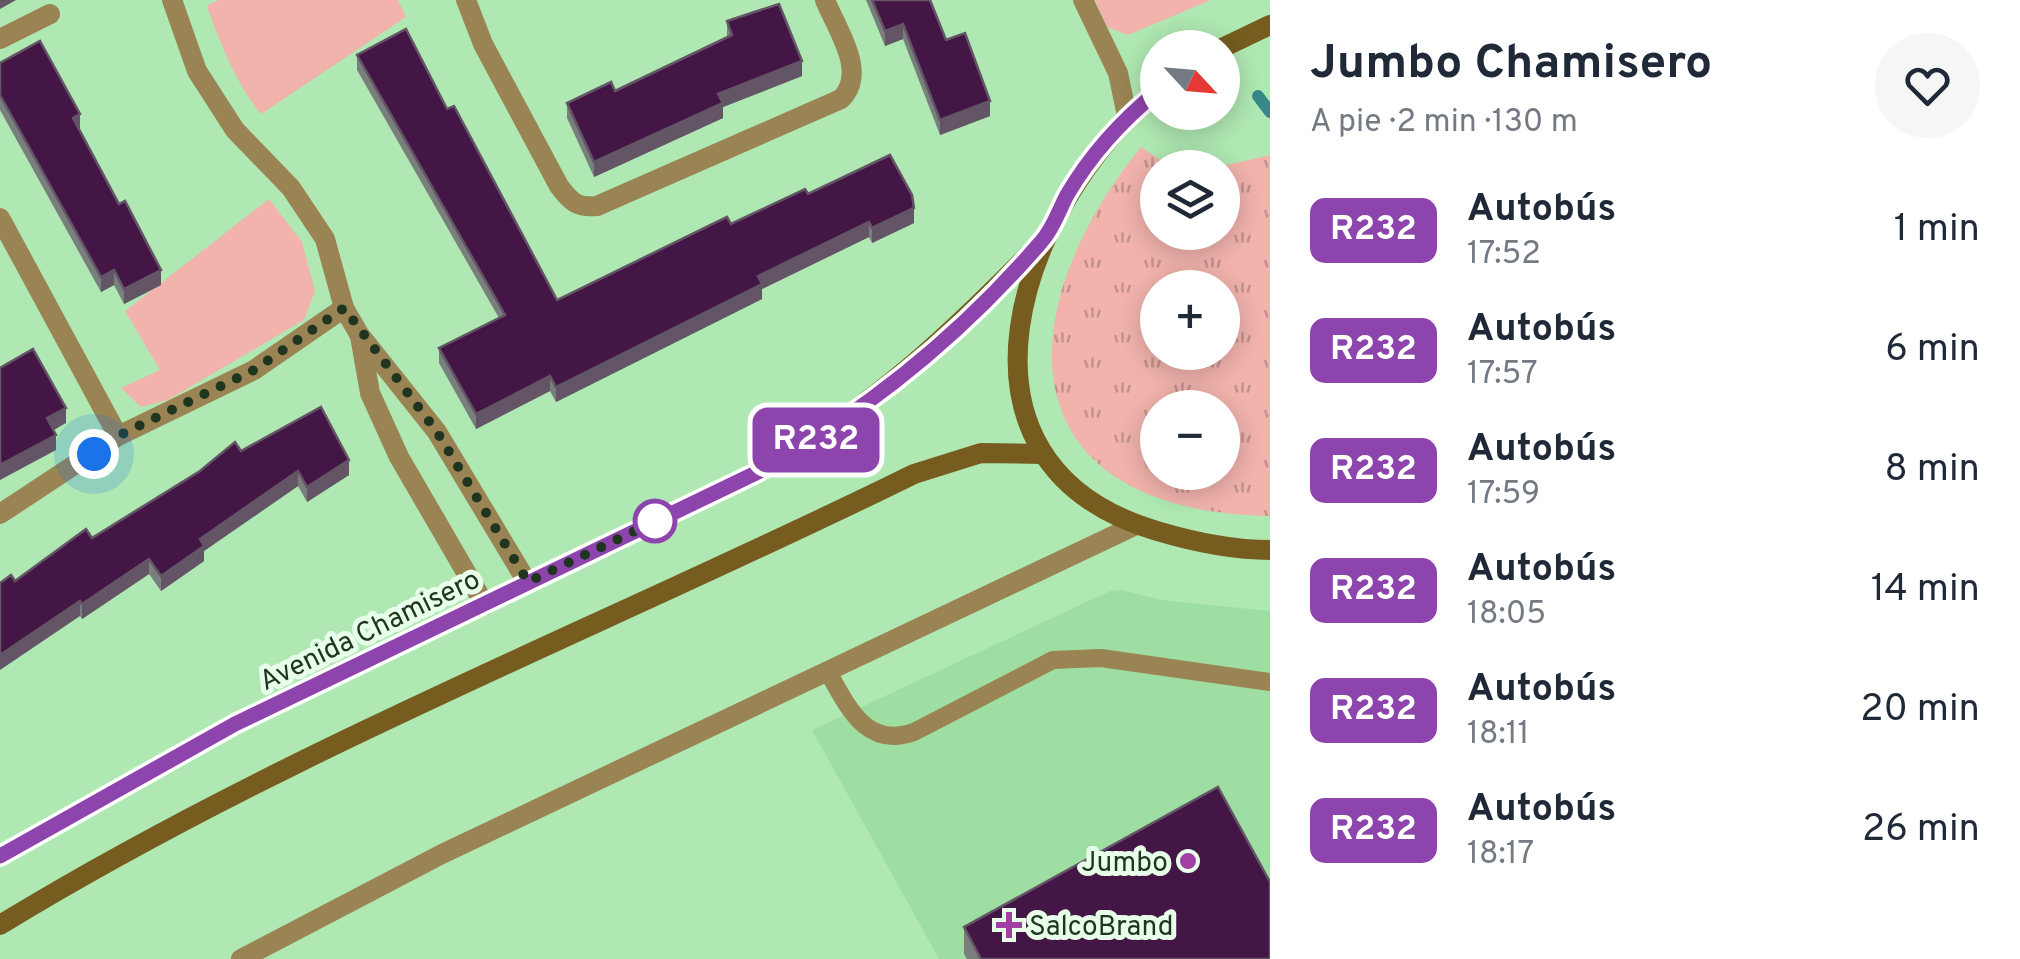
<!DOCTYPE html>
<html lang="es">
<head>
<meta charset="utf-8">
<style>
	:root { --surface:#fff; --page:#f6f6f7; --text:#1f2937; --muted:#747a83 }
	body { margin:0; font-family:Overpass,sans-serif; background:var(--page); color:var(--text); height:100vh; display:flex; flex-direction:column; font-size:38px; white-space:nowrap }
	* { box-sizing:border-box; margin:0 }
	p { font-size:32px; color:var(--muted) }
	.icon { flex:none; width:55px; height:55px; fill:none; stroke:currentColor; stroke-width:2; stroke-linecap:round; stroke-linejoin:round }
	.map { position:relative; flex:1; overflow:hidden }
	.panel { display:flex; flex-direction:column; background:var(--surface); width:750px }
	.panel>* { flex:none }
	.badge { padding:0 20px; border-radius:15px; font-size:35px; line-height:65px }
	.needle { width:65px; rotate:116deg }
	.controls { position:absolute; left:1140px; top:30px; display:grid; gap:20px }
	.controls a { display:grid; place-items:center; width:100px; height:100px; border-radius:50%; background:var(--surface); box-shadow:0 5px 25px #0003; font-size:50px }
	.you { position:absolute; width:50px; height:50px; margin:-25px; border:8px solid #fff; border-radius:50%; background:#1a73e8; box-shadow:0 0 0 15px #1a73e833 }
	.map>.badge { position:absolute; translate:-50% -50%; box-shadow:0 0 0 5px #fff }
	.round { display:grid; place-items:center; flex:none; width:105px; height:105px; border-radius:52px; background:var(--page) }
	.headline { display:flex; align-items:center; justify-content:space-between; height:170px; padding:0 40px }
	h1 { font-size:48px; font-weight:700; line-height:75px }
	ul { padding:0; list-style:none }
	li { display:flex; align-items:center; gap:30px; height:120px; padding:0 40px }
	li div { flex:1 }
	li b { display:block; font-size:38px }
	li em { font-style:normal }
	li .badge { min-width:110px; font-weight:700; text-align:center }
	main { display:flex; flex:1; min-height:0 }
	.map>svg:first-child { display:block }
	.built { fill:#9fdea3 }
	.grass { fill:url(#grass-tufts); fill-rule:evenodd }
	.park { fill:#f1b3ac }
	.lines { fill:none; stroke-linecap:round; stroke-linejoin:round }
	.stream { stroke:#38888a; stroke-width:12 }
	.lane { stroke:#9a8454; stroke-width:18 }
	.street { stroke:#9a8454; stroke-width:20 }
	.secondary { stroke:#765d1f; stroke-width:20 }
	.wall { fill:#797f7c }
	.shaded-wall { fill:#635566 }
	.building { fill:#431645; stroke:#635566; stroke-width:2.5 }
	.line-casing { stroke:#fff; stroke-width:22 }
	.line { stroke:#8e44ad; stroke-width:15 }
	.walk { stroke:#1f3520; stroke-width:10; stroke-dasharray:0 18 }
	.stop-dot { fill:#fff; stroke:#8e44ad; stroke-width:5 }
	.poi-dot { fill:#a23fa6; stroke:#e8ffe9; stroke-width:4 }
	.labels { text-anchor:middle; stroke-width:10; stroke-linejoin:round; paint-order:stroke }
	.street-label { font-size:28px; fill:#1f3520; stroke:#e8ffe9 }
	.poi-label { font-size:28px; fill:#1f3520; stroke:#e8ffe9; text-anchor:end }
</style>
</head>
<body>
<main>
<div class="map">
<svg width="1270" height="959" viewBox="0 0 1270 959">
	<defs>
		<pattern id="grass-tufts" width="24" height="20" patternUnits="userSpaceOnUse" patternTransform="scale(2.5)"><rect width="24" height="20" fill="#f1b3ac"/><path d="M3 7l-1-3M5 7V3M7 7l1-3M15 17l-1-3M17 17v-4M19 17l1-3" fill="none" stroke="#c3928c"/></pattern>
	</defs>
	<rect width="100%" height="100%" fill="#afe8b2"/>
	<path class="built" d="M1122,590L1161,600L1270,611V959H939L812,730L1110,591Z"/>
	<path class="grass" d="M1141,147L1162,161L1142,209L1157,219L1158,232H1222V168L1218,167L1270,155V516C1010,511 1003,317 1141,147ZM1158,288H1222V352H1158ZM1158,408H1222V472H1158Z"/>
	<g class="park">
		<path d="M218,0H398L406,17L261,114C235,82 221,45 207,6Z"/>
		<path d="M1095,0H1211L1128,35L1107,27Z"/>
		<path d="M269,199L302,242L315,291L304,320L168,400L141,407L121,388L160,370L125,311Z"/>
	</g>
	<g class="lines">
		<path class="stream" d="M1258,96L1270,112"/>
		<path class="lane" d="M828,672C848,707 866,749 914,732L1053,660L1101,658L1270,682"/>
		<g class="street">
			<path d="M172,0L197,71L235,130L291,188L325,239L344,308L359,334L437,432L527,582"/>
			<path d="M466,0L483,44L559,186C571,202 577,208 597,206L841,99C868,72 837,30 825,0"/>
			<path d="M1083,0L1118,73L1127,116"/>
			<path d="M0,39L50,14"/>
			<path d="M0,218L118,436"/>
			<path d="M360,336L370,393L399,457L485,605"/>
			<path d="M0,514L118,436L254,370L344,308"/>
			<path d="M241,959L442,854L1136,525"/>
		</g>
		<g class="secondary">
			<path d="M1222,48L1270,25"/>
			<path d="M1158,91C1021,203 927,463 1157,531C1194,542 1231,550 1270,550"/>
			<path d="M0,856L235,724L756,473C874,408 951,334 1044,239"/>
			<path d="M0,925C290,748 610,624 914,474L981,453L1042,454"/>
		</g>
	</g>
	<g class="wall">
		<path d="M866,0H930L946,40L990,116L940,135L903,39L885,46Z"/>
		<path d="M727,21L802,76L723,107V118L594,177L567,118V103L615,91L727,37Z"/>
		<path d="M357,55L447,109L557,300L731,224L808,194L914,223L872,243L869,237L762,289V299L556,402L550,391L476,429L439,363V348L499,318L357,70Z"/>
		<path d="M0,63L80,129L161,285L124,304L114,285L101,292L0,110Z"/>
		<path d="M241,451L349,475L307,502L298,486L204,551V561L161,591L149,574L82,619L80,616L15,581Z"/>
		<path d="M964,927L1270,959H967L964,954Z"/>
	</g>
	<g class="shaded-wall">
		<path d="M0,0H16L0,9Z"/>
		<path d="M903,24V39L885,46V31Z"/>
		<path d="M802,61V76L723,107V118L594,177V162L718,94Z"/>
		<path d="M990,101V116L940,135V120Z"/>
		<path d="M80,114V129L73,133V118Z"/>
		<path d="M914,208V223L872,243V228Z"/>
		<path d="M869,222V237L762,289V299L556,402V387L758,276Z"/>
		<path d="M114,270V285L101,292V277Z"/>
		<path d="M161,270V285L124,304V289Z"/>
		<path d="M550,376V391L476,429V414Z"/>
		<path d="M66,408V423L47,434V418Z"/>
		<path d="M56,435V450L0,480V465Z"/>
		<path d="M349,460V475L307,502V487Z"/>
		<path d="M298,471V486L204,551V561L161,591V576L200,539Z"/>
		<path d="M149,559V574L82,619V604Z"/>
		<path d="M80,601V616L0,670V655Z"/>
	</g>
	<g class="building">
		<path d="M872,0H930L946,40L965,33L990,101L940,120L903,24L885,31Z"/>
		<path d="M779,4L802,61L718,94L723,103L594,162L567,103L611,82L615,91L732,35L727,21Z"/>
		<path d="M406,29L447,109L454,106L557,300L727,217L731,224L805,189L808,194L890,155L912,195L914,208L872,228L869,222L758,276L762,284L556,387L550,376L476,414L439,348L505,315L357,55Z"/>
		<path d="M40,41L80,114L73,118L119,204L125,201L161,270L124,289L114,270L101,277L0,95V63Z"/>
		<path d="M33,349L66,408L47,418L56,435L0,465V368Z"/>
		<path d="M321,407L349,460L307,487L298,471L200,539L204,546L161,576L149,559L82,604L80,601L0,655V583L11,575L15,581L86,529L92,538L200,471L235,442L241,451Z"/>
		<path d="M1218,787L1270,882V959H981L964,927Z"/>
	</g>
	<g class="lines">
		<g class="line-casing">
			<path id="line" d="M0,856L235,724L756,473C865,413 960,336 1041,242C1053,229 1059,210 1067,195C1091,154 1121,121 1158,91"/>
		</g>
		<use href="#line" class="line"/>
		<path class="walk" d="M94,454L118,436L254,370L344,308L437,432L528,582L658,520L655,521"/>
	</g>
	<circle class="stop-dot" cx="655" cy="521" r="20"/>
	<g class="poi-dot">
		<circle cx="1188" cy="861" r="10"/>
		<path d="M1004 910h10v10h10v10h-10v10h-10v-10h-10v-10h10z"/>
	</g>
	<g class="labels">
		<g class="street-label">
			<text transform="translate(369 629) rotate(-26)" y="10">Avenida Chamisero</text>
		</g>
		<g class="poi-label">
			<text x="1168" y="871">Jumbo</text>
			<text x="1029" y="935" text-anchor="start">SalcoBrand</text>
		</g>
	</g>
</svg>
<div class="controls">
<a><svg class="needle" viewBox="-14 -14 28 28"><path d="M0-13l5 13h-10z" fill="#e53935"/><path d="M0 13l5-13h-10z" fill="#747a83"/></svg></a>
<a><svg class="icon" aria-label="layers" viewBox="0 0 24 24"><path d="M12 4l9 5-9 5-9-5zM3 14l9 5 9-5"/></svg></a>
<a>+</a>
<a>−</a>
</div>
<div class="you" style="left:94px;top:454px"></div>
<b class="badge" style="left:816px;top:440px;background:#8e44ad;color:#fff">R232</b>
</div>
<section class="panel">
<div class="headline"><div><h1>Jumbo Chamisero</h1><p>A pie · 2 min · 130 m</p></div><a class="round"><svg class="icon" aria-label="heart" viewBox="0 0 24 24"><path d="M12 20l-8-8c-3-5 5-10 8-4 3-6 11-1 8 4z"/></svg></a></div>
<ul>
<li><span class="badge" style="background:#8e44ad;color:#fff">R232</span><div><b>Autobús</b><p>17:52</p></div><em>1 min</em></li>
<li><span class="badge" style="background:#8e44ad;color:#fff">R232</span><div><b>Autobús</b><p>17:57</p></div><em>6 min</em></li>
<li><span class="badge" style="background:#8e44ad;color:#fff">R232</span><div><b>Autobús</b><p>17:59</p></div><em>8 min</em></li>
<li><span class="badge" style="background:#8e44ad;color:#fff">R232</span><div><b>Autobús</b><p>18:05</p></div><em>14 min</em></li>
<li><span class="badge" style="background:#8e44ad;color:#fff">R232</span><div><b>Autobús</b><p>18:11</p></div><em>20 min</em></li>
<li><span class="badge" style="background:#8e44ad;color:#fff">R232</span><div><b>Autobús</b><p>18:17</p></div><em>26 min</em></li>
</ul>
</section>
</main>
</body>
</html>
